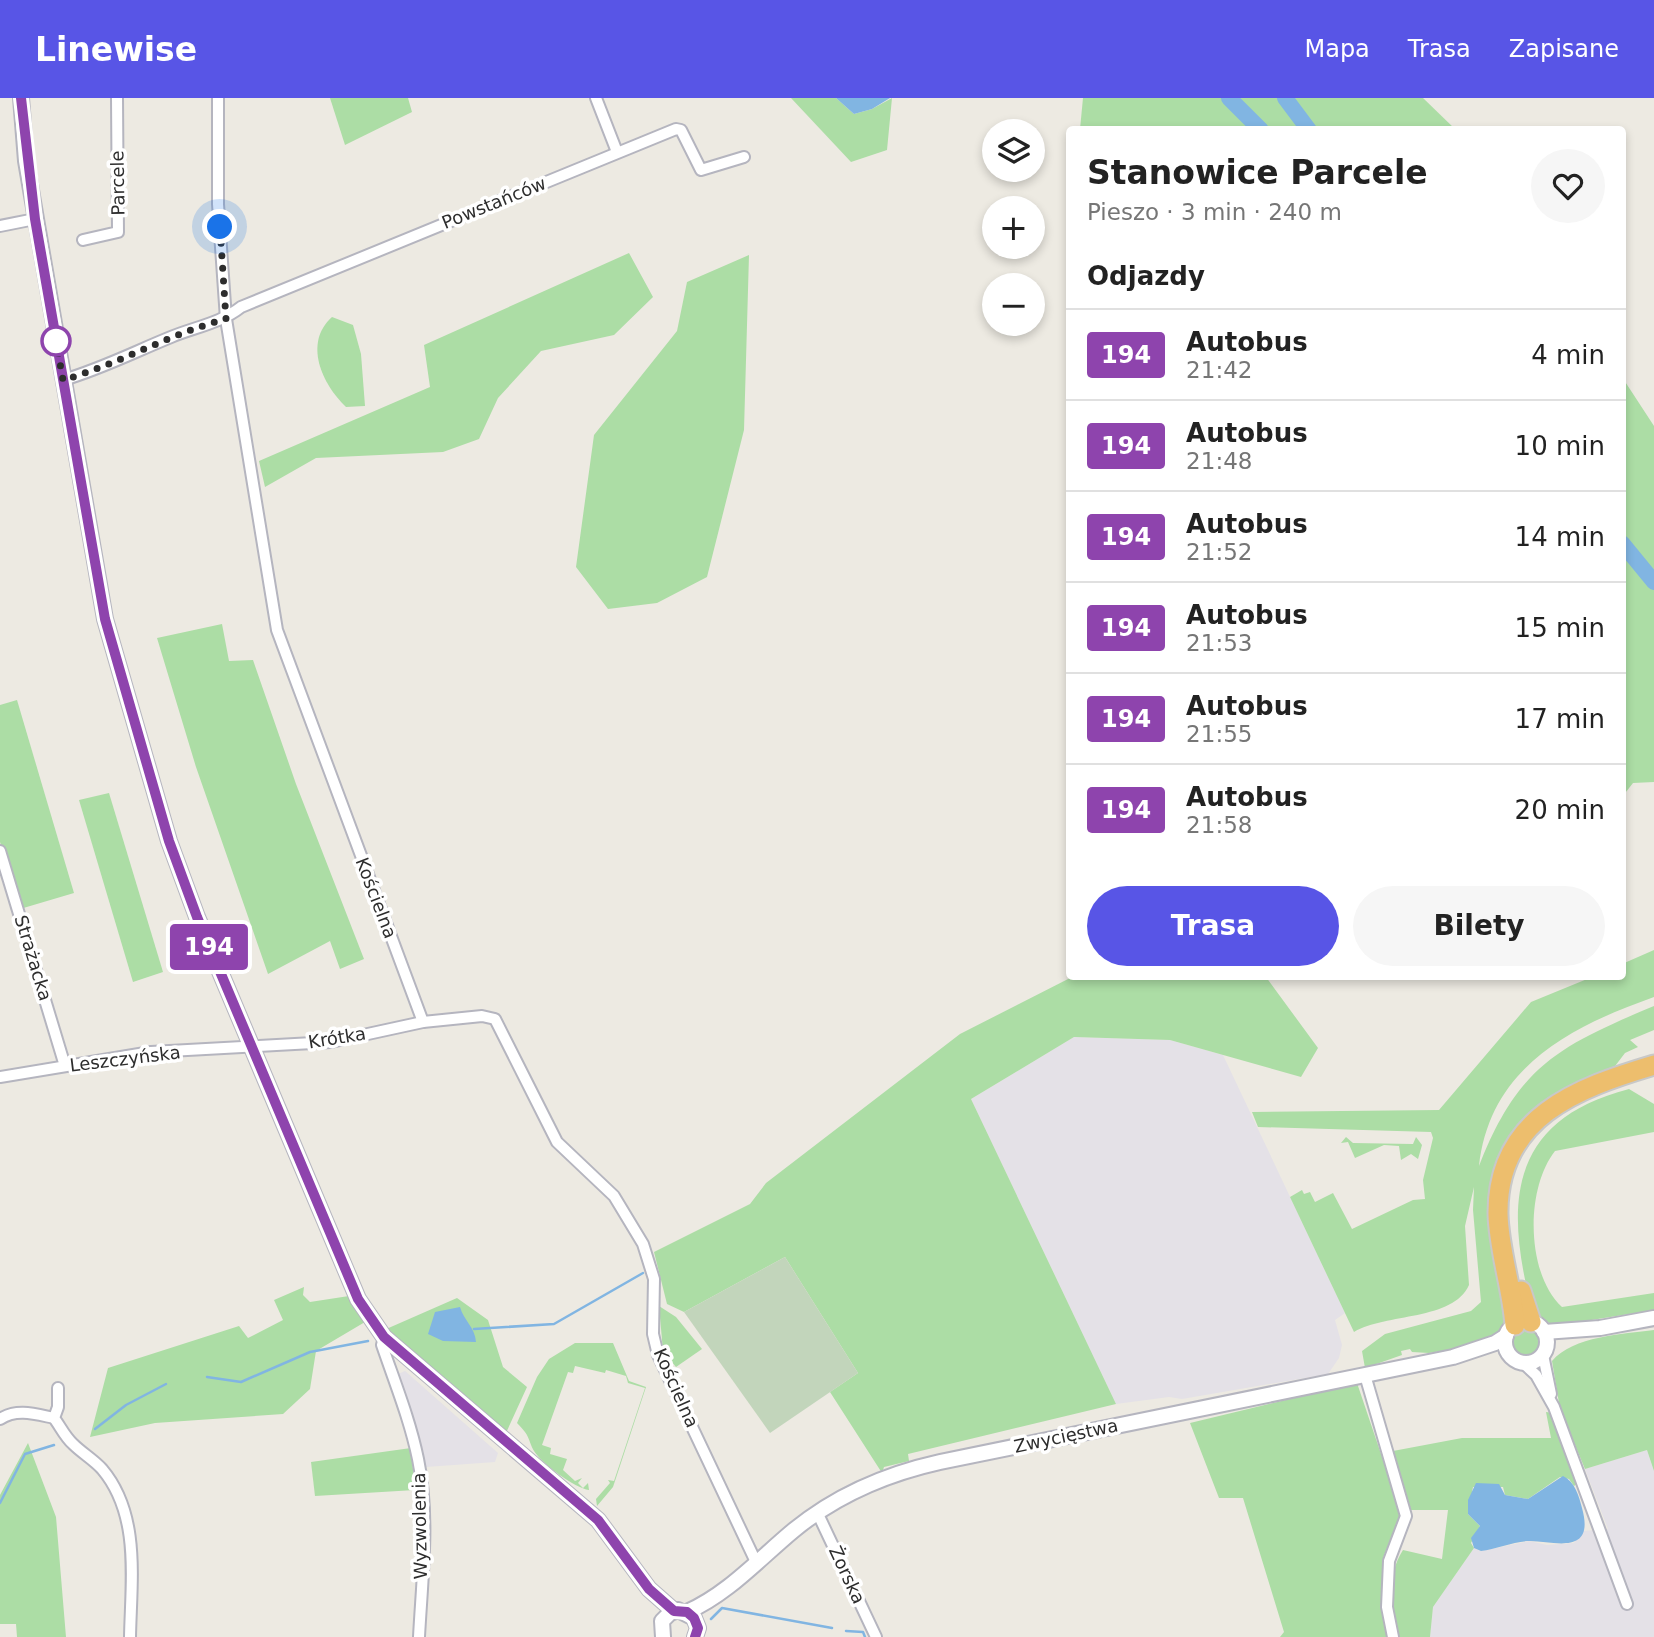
<!DOCTYPE html>
<html lang="pl">
<head>
<meta charset="utf-8">
<style>
	:root { --surface:#fff; --page:#f6f6f6; --text:#222; --muted:#767676; --line:#e0e0e0; --accent:#5855e6 }
	body { margin:0; font-family:"DejaVu Sans",sans-serif; background:var(--page); color:var(--text); height:100vh; display:flex; flex-direction:column; font-size:26px; white-space:nowrap }
	* { box-sizing:border-box; margin:0 }
	p { font-size:23px; color:var(--muted) }
	.icon { flex:none; width:38px; height:38px; fill:none; stroke:currentColor; stroke-width:2; stroke-linecap:round; stroke-linejoin:round }
	.map { position:relative; flex:1; overflow:hidden }
	.sheet { position:absolute; left:1066px; top:28px; width:560px; height:854px; display:flex; flex-direction:column; background:var(--surface); border-radius:7px; box-shadow:0 4px 10px #0003 }
	.sheet>* { flex:none }
	.badge { padding:0 14px; border-radius:5px; font-size:24px; line-height:46px }
	.controls { position:absolute; left:982px; top:21px; display:grid; gap:14px }
	.controls a { display:grid; place-items:center; width:63px; height:63px; border-radius:50%; background:var(--surface); box-shadow:0 4px 10px #0003; font-size:35px }
	.you { position:absolute; width:35px; height:35px; margin:-18px; border:5px solid #fff; border-radius:50%; background:#1a73e8; box-shadow:0 0 0 10px #1a73e833 }
	.map>.badge { position:absolute; translate:-50% -50%; box-shadow:0 0 0 4px #fff }
	h2 { padding:0 21px; font-size:26px; line-height:63px }
	.round { display:grid; place-items:center; flex:none; width:74px; height:74px; border-radius:37px; background:var(--page) }
	.summary { display:flex; align-items:center; justify-content:space-between; height:119px; padding:0 21px }
	h1 { font-size:33px; font-weight:800; line-height:52px }
	.action { display:flex; gap:14px; margin-top:auto; padding:14px 21px }
	.action a { flex:1; height:80px; border-radius:42px; background:var(--accent); color:#fff; font-size:28px; font-weight:800; line-height:80px; text-align:center }
	.action a+a { background:var(--page); color:var(--text) }
	ul { padding:0; list-style:none }
	li { display:flex; align-items:center; gap:21px; height:91px; padding:0 21px; border-top:2px solid var(--line) }
	li div { flex:1 }
	li b { display:block; font-size:26px }
	li em { font-style:normal }
	li .badge { min-width:77px; font-weight:700; text-align:center }
	header { display:flex; align-items:center; gap:42px; box-sizing:border-box; height:98px; padding:0 35px; background:var(--accent); color:#fff }
	header strong { font-size:33px }
	nav { display:flex; gap:38px; margin-inline-start:auto; font-size:24px }
	.map>svg:first-child { display:block }
	.industrial { fill:#e4e1e7 }
	.green { fill:#acdda5 }
	.cemetery { fill:#c2d5bb }
	.water { fill:#81b5e2 }
	.lines { fill:none; stroke-linecap:round; stroke-linejoin:round }
	.stream { stroke:#81b5e2; stroke-width:2.5 }
	.river { stroke:#81b5e2; stroke-width:16 }
	.street-casing { stroke:#b5b5bf; stroke-width:14 }
	.secondary-casing { stroke:#b5b5bf; stroke-width:18 }
	.highway-casing { stroke:#c8c8c8; stroke-width:23 }
	.street { stroke:#fff; stroke-width:10 }
	.secondary { stroke:#fff; stroke-width:14 }
	.highway { stroke:#edbe6d; stroke-width:19 }
	.line-casing { stroke:#fff; stroke-width:16 }
	.line { stroke:#8e44ad; stroke-width:10 }
	.walk { stroke:#2d2d2d; stroke-width:7; stroke-dasharray:0 12.6 }
	.stop-dot { fill:#fff; stroke:#8e44ad; stroke-width:3.5 }
	.labels { text-anchor:middle; stroke-width:7; stroke-linejoin:round; paint-order:stroke }
	.street-label { font-size:18px; fill:#2d2d2d; stroke:#fff }
</style>
</head>
<body>
<header>
<strong>Linewise</strong>
<nav><a>Mapa</a><a>Trasa</a><a>Zapisane</a></nav>
</header>
<div class="map">
<svg width="1654" height="1539" viewBox="0 0 1654 1539">
	<rect width="100%" height="100%" fill="#edeae2"/>
	<g class="industrial">
		<path d="M1074,939L1170,942L1223,957L1345,1215L1335,1222L1342,1247L1339,1260L1328,1276L1182,1301L1169,1299L1116,1306L971,1001Z"/>
		<path d="M405,1273L498,1355L495,1364L426,1369L398,1276Z"/>
		<path d="M1647,1352L1654,1373V1539H1430L1433,1509L1474,1450L1481,1453L1529,1443L1547,1447L1574,1445L1583,1433L1608,1431L1585,1371Z"/>
	</g>
	<g class="green">
		<path d="M330,0H408L412,14L345,47Z"/>
		<path d="M791,0H836L854,16L872,11L892,0L887,52L851,64Z"/>
		<path d="M1083,0H1423L1455,31H1080Z"/>
		<path d="M629,155L653,199L614,237L541,253L498,300L479,341L443,354L316,360L265,389L259,363L430,289L424,247Z"/>
		<path d="M749,157L744,332L707,479L657,505L608,511L576,469L594,337L677,233L687,184Z"/>
		<path d="M332,219L353,227L361,256L365,308L346,309C322,286 303,245 332,219Z"/>
		<path d="M1622,279L1654,328V684L1633,685L1622,699Z"/>
		<path d="M222,526L229,563L253,562L296,686L364,861L340,871L330,843L268,876L196,669L157,540Z"/>
		<path d="M17,602L74,795L20,811L0,744V607Z"/>
		<path d="M109,695L163,874L133,884L79,702Z"/>
		<path d="M1654,852V899C1570,929 1490,969 1479,1068C1518,968 1559,948 1654,908V932L1630,942L1638,949L1625,955L1609,976L1506,1055L1509,1225L1502,1236L1466,1249L1429,1255L1412,1254L1410,1251L1401,1253L1402,1257L1365,1270L1362,1253L1385,1236L1471,1213L1481,1204L1473,1112L1474,1089L1465,1128L1469,1187C1453,1223 1386,1215 1354,1234L1290,1099L1302,1092L1304,1096L1310,1094L1315,1104L1333,1095L1352,1131L1413,1102L1425,1101L1423,1082L1433,1040L1431,1034L1258,1029L1252,1014L1439,1012L1531,904L1592,879L1622,878V866Z"/>
		<path d="M1072,879H1266L1318,950L1301,979L1170,942L1074,939L971,1001L1116,1306L908,1356L909,1363L884,1369L882,1375L830,1294L858,1275L785,1159L684,1214L667,1206L654,1154L750,1106L766,1085L960,936Z"/>
		<path d="M1629,991L1654,1006V1034L1555,1053C1525,1091 1526,1176 1562,1209L1654,1195V1212L1554,1228L1533,1215C1505,1110 1505,1023 1629,991Z"/>
		<path d="M1346,1039L1353,1045L1413,1046L1416,1039L1422,1047L1418,1061L1411,1056L1401,1062L1399,1048L1384,1047L1355,1060L1348,1044L1341,1045Z"/>
		<path d="M304,1189L303,1197L310,1204L349,1198L365,1224L316,1253L310,1291L283,1316L155,1325L90,1339L108,1270L239,1228L248,1240L283,1222L274,1202Z"/>
		<path d="M457,1200L488,1222L503,1269L527,1289L506,1335L384,1232Z"/>
		<path d="M659,1208L676,1219L702,1251L676,1269L663,1253Z"/>
		<circle cx="1526" cy="1245" r="15"/>
		<path d="M1654,1232V1373L1647,1352L1585,1371L1560,1311L1552,1263C1573,1238 1623,1236 1654,1232Z"/>
		<path d="M575,1245H613L629,1283L646,1289L613,1389L597,1408L596,1401L610,1385L608,1382L614,1383L645,1290L628,1285L626,1278L606,1272L605,1275L575,1268L573,1275L568,1274L542,1347L551,1350L550,1356L567,1361L563,1372L575,1383L582,1380L578,1385L583,1390L588,1385L589,1392C575,1390 542,1366 534,1353C527,1340 531,1339 517,1325L537,1279L549,1261Z"/>
		<path d="M1357,1285L1401,1415L1383,1460L1382,1504L1389,1539H1280L1284,1534L1243,1400H1219L1190,1325Z"/>
		<path d="M1546,1314L1554,1315L1579,1384L1574,1388L1569,1381L1560,1379L1528,1401L1505,1397L1503,1389H1473L1468,1416L1480,1428L1471,1445L1474,1450L1433,1509L1430,1539H1398C1391,1510 1386,1478 1403,1452L1442,1461L1448,1412H1411L1393,1353L1462,1340H1551Z"/>
		<path d="M28,1345L56,1419L66,1539H17L16,1526H0V1397Z"/>
		<path d="M411,1350L415,1392L315,1398L311,1364Z"/>
	</g>
	<path class="cemetery" d="M785,1159L858,1275L770,1335L684,1214Z"/>
	<g class="water">
		<path d="M836,0H890L872,11L854,16Z"/>
		<path d="M460,1209C464,1223 475,1229 476,1244L443,1243L428,1236L435,1214Z"/>
		<path d="M1563,1378C1575,1384 1579,1398 1582,1410C1595,1457 1557,1444 1530,1443C1515,1443 1496,1451 1481,1453L1474,1450L1471,1440L1480,1428L1468,1416V1402L1476,1385L1499,1386L1505,1397L1528,1401Z"/>
	</g>
	<g class="lines">
		<g class="stream">
			<path d="M474,1231L554,1226L643,1175"/>
			<path d="M207,1279L241,1284L310,1254L368,1243"/>
			<path d="M95,1331L126,1307L166,1286"/>
			<path d="M0,1405L25,1356L54,1347"/>
			<path d="M711,1521L722,1510L832,1530"/>
			<path d="M846,1533L863,1534L865,1539"/>
		</g>
		<g class="river">
			<path d="M1229,0L1261,32"/>
			<path d="M1285,0L1309,32"/>
			<path d="M1622,445L1654,484"/>
		</g>
		<g class="street-casing">
			<g id="street">
				<path d="M218,0V106L226,221L277,532L423,924"/>
				<path d="M596,0L617,54"/>
				<path d="M0,128L35,121"/>
				<path d="M83,142L118,134L117,0"/>
				<path d="M63,282C101,271 134,254 171,239C195,229 221,225 241,209L676,31L681,32L701,72L744,59"/>
				<path d="M0,753L65,968"/>
				<path d="M0,979L151,954L331,944L423,924L482,918L495,921L557,1044L614,1098L643,1146L654,1181L653,1236L658,1257L756,1464"/>
				<path d="M384,1239L382,1247C395,1285 410,1322 418,1361C430,1418 422,1481 419,1539"/>
				<path d="M1543,1257L1551,1296"/>
				<path d="M1523,1265L1536,1277L1554,1309L1627,1506"/>
				<path d="M1365,1277L1406,1418L1389,1463L1387,1509L1393,1539"/>
				<path d="M58,1290V1309L54,1320C60,1328 65,1339 73,1346C82,1355 94,1362 102,1371C141,1417 131,1483 130,1539"/>
				<path d="M0,1321C17,1310 35,1316 54,1320"/>
				<path d="M817,1414L876,1539"/>
			</g>
		</g>
		<g class="secondary-casing">
			<g id="secondary">
				<path d="M21,0L26,63L105,521L169,743L197,819L358,1201L384,1239L598,1422L649,1491L674,1513"/>
				<circle cx="1526" cy="1244" r="21"/>
				<path d="M1544,1234L1600,1230L1654,1220"/>
				<path d="M687,1514C728,1496 760,1460 794,1432C838,1396 886,1376 940,1364L1453,1259L1495,1245L1506,1238"/>
				<path d="M663,1539L662,1523L670,1515L678,1512L694,1520L698,1530L695,1539"/>
			</g>
		</g>
		<g class="highway-casing">
			<g id="highway">
				<path d="M1521,1193L1531,1224"/>
				<path d="M1515,1227C1512,1189 1499,1153 1498,1116C1497,1019 1577,990 1654,967"/>
			</g>
		</g>
		<use href="#street" class="street"/>
		<use href="#secondary" class="secondary"/>
		<use href="#highway" class="highway"/>
	</g>
	<g class="lines">
		<g class="line-casing">
			<path id="line" d="M21,0L35,121L105,521L169,743L197,819L358,1201L384,1239L598,1422L649,1491L674,1513L687,1514L694,1520L698,1530L695,1539"/>
		</g>
		<use href="#line" class="line"/>
		<path class="walk" d="M56,243L63,282C119,266 169,236 226,221L220,129"/>
	</g>
	<circle class="stop-dot" cx="56" cy="243" r="14"/>
	<g class="labels">
		<g class="street-label">
			<text transform="translate(118 85) rotate(-91)" y="6">Parcele</text>
			<text transform="translate(494 105) rotate(-22)" y="6">Powstańców</text>
			<text transform="translate(376 800) rotate(69)" y="6">Kościelna</text>
			<text transform="translate(33 860) rotate(73)" y="6">Strażacka</text>
			<text transform="translate(337 940) rotate(-9)" y="6">Krótka</text>
			<text transform="translate(125 961) rotate(-7)" y="6">Leszczyńska</text>
			<text transform="translate(676 1290) rotate(66)" y="6">Kościelna</text>
			<text transform="translate(1066 1338) rotate(-12)" y="6">Zwycięstwa</text>
			<text transform="translate(420 1428) rotate(-91)" y="6">Wyzwolenia</text>
			<text transform="translate(847 1477) rotate(65)" y="6">Żorska</text>
		</g>
	</g>
</svg>
<div class="controls">
<a><svg class="icon" aria-label="layers" viewBox="0 0 24 24"><path d="M12 4l9 5-9 5-9-5zM3 14l9 5 9-5"/></svg></a>
<a>+</a>
<a>−</a>
</div>
<div class="you" style="left:220px;top:129px"></div>
<b class="badge" style="left:209px;top:849px;background:#8e44ad;color:#fff">194</b>
<section class="sheet">
<div class="summary"><div><h1>Stanowice Parcele</h1><p>Pieszo · 3 min · 240 m</p></div><a class="round"><svg class="icon" aria-label="heart" viewBox="0 0 24 24"><path d="M12 20l-8-8c-3-5 5-10 8-4 3-6 11-1 8 4z"/></svg></a></div>
<h2>Odjazdy</h2>
<ul>
<li><span class="badge" style="background:#8e44ad;color:#fff">194</span><div><b>Autobus</b><p>21:42</p></div><em>4 min</em></li>
<li><span class="badge" style="background:#8e44ad;color:#fff">194</span><div><b>Autobus</b><p>21:48</p></div><em>10 min</em></li>
<li><span class="badge" style="background:#8e44ad;color:#fff">194</span><div><b>Autobus</b><p>21:52</p></div><em>14 min</em></li>
<li><span class="badge" style="background:#8e44ad;color:#fff">194</span><div><b>Autobus</b><p>21:53</p></div><em>15 min</em></li>
<li><span class="badge" style="background:#8e44ad;color:#fff">194</span><div><b>Autobus</b><p>21:55</p></div><em>17 min</em></li>
<li><span class="badge" style="background:#8e44ad;color:#fff">194</span><div><b>Autobus</b><p>21:58</p></div><em>20 min</em></li>
</ul>
<div class="action"><a>Trasa</a><a>Bilety</a></div>
</section>
</div>
</body>
</html>
